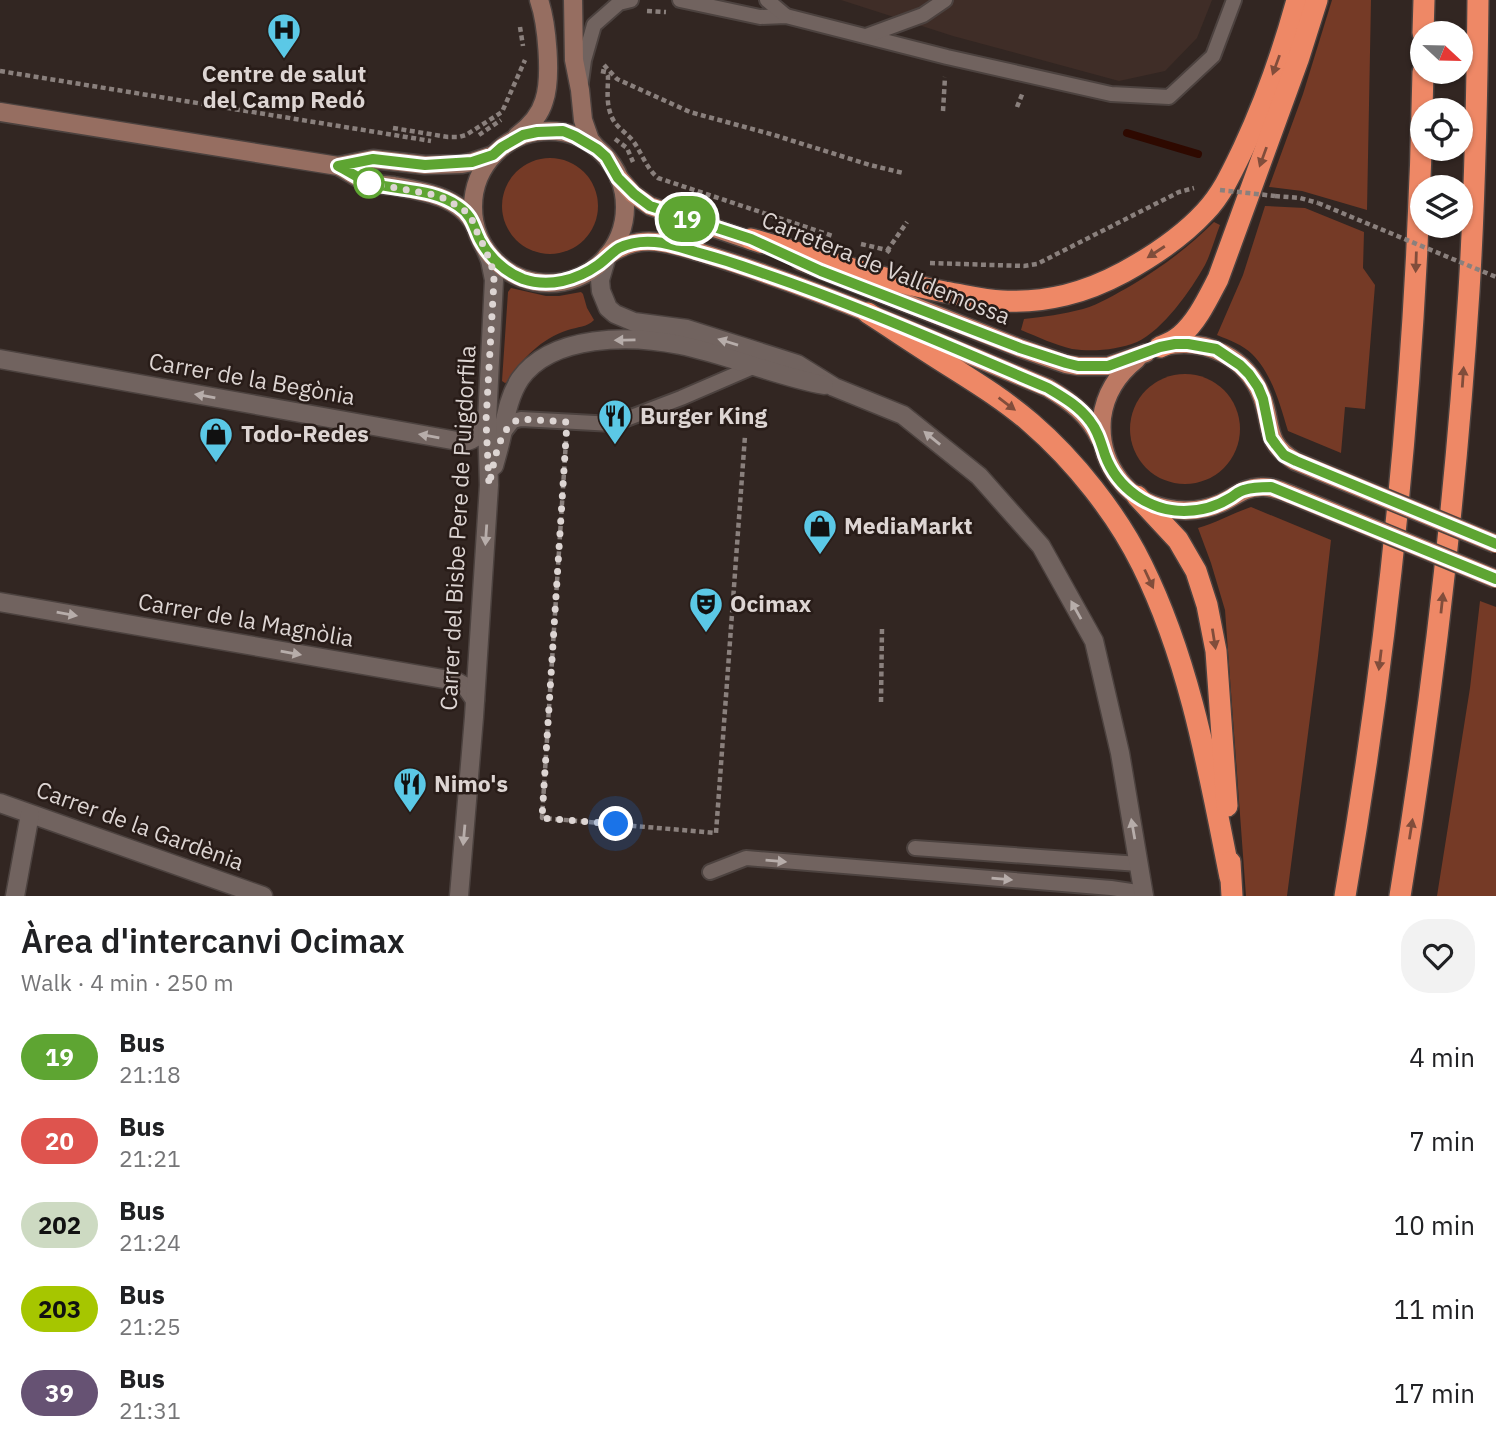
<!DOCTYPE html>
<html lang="en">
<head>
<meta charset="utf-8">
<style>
	:root { --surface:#fff; --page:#f2f2f2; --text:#202124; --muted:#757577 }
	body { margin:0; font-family:"IBM Plex Sans",sans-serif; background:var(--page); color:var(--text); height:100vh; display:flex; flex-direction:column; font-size:26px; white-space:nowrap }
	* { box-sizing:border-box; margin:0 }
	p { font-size:23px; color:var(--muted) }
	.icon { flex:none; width:38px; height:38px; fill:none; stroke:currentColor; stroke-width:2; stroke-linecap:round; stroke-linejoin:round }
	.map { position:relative; height:896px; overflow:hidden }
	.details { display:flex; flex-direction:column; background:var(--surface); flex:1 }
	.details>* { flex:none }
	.badge { padding:0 14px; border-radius:23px; font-size:24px; line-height:46px }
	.needle { width:46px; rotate:112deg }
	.fabs { position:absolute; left:1410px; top:21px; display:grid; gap:14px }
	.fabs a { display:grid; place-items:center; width:63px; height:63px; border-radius:50%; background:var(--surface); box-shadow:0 2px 5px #0004; font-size:35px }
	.you { position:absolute; width:35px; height:35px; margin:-18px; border:5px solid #fff; border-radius:50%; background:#1a73e8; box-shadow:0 0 0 10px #1a73e833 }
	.map>.badge { position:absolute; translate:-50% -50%; box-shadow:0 0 0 4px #fff }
	.round { display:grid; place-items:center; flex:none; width:74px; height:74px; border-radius:28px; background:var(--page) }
	.overview { display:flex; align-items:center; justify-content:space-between; height:119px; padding:0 21px }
	h1 { font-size:33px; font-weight:600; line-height:52px }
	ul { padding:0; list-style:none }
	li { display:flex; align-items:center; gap:21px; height:84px; padding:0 21px }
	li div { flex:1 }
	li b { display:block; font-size:26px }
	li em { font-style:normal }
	li .badge { min-width:77px; font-weight:700; text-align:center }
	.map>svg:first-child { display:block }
	.built { fill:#3f2d27 }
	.green { fill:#753a26 }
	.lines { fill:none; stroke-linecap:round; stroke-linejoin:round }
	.stream { stroke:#2e0900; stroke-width:8 }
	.lane-casing { stroke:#4c423f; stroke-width:18 }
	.street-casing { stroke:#4c423f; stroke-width:21 }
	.secondary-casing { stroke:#4c423f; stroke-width:21 }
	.primary-casing { stroke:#4c423f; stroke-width:21 }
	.highway-casing { stroke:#4c423f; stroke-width:24 }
	.path { stroke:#8a807d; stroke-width:4.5; stroke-dasharray:5 3.5; stroke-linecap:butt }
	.lane { stroke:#71635f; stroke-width:14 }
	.street { stroke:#71635f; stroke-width:18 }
	.secondary { stroke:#966e61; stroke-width:18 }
	.primary { stroke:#bc7963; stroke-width:18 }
	.highway { stroke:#e86; stroke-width:21 }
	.primary-bridge-casing { stroke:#4c423f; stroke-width:21; stroke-linecap:butt }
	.path-bridge { stroke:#8a807d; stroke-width:4.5; stroke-dasharray:5 3.5; stroke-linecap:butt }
	.primary-bridge { stroke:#bc7963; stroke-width:18 }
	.oneway { fill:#814d3b }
	.oneway2 { fill:#b7adaa }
	.line-casing { stroke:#fff; stroke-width:16 }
	.line { stroke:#5ea532; stroke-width:10 }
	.walk { stroke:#ddd5d3; stroke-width:7; stroke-dasharray:0 12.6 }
	.stop-dot { fill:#fff; stroke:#5ea532; stroke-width:3.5 }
	.labels { text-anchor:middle; stroke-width:5; stroke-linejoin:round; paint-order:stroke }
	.poi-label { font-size:23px; font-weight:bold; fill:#ddd5d3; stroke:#281c18; text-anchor:start }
	.street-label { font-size:23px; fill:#ddd5d3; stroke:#281c18 }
</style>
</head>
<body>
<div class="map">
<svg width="1496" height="896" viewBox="0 0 1496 896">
	<rect width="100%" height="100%" fill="#322622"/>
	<path class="built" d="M841,0H1212L1197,38L1165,71L1119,81L953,36Z"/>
	<g class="green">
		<path d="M1332,0H1371L1367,210L1302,191L1269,187L1303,94Z"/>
		<circle cx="550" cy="206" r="48"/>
		<path d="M1265,206L1305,208L1364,232L1363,268L1375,285L1365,409L1345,407L1341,453L1288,431C1280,404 1272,374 1252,354C1243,345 1229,340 1217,335L1243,275Z"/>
		<path d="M1214,222L1220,225C1215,238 1211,253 1205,265C1191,290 1163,330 1137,342C1117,350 1093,352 1072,349C1055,345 1038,337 1021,330L1024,319C1044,317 1063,314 1083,309C1100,304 1116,294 1132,285C1162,267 1189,247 1214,222Z"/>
		<path d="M511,288L546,296H559L581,292L583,294L587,308L594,320C588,327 577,327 568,330C541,339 522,358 508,382L505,383L502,381L508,292Z"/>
		<circle cx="1185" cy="429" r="55"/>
		<path d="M1251,507L1331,540L1318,656L1287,896H1246L1225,610L1211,563L1198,528C1216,523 1233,513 1251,507Z"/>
		<path d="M1480,601L1496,607V896H1437L1470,688Z"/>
	</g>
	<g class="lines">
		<path class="stream" d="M1127,133L1198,154"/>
		<g class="lane-casing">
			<g id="lane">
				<path d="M680,0L760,17L786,16L947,57L1111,94L1169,97L1213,56L1234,0"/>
				<path d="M767,0L786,16"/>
				<path d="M866,36L923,15L945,0"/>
				<path d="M581,82L584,60L594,25L619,3L631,0"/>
				<path d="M502,435L513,421L521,419L613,424L681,398L755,366"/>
				<path d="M915,848L1139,864"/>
				<path d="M710,872L746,858L1111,888L1144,893"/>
			</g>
		</g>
		<g class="street-casing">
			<g id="street">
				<path d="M607,256L600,280L601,291L608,308L615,314L634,322L687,329L797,364L834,387L903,415L979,476L1041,546L1094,641L1120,753L1144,896"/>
				<path d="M0,359L463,442C476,440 481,433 487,421"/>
				<path d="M494,466C497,455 500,445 502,435C506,415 509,396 520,379C552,334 631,335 680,345C729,355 775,376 824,385"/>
				<path d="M0,602L455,681L466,687L475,700"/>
				<path d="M0,803L263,896"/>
				<path d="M15,896L30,814"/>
				<path d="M459,896L474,717L489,485L487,421L494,280L490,260L485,248"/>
			</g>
		</g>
		<g class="secondary-casing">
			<g id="secondary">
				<path d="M573,0L574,60L580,90L583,120L590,140L595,146"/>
				<path d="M0,112L338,166L373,159L425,165L462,164L472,162L493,155"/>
				<circle cx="549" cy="207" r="76"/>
				<path d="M517,136C529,127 540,115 544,101C552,78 547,23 539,0"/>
				<path d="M338,166C348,171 357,178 367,182C375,185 386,185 394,186C423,191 461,197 475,226"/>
			</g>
		</g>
		<g class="primary-casing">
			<g id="primary">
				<path d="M619,178L633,194L650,206L761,244"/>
				<path d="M607,256C622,245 639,240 657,242C672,244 685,248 699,252C721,259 743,266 765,274C861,307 954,349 1048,388C1070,401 1089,415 1100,439"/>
				<path d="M800,261L1020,348L1066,364L1078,366H1108L1146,353"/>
				<path d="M1165,346C1206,338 1247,357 1262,397C1273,427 1264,442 1295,461"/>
				<path d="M1137,359C1118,374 1105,394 1102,418C1100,440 1105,461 1119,479C1142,510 1187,518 1221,503C1237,496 1242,488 1261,487C1271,486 1282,491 1292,495"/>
			</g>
		</g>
		<g class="highway-casing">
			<g id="highway">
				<path d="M1423,33L1424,0"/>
				<path d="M751,239C816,257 878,279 945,292C964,295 983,300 1002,301C1047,303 1085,293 1124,272C1153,256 1182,237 1205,212C1222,194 1232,172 1243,149C1265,102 1283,51 1297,0"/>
				<path d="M868,313C896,331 924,350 953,368C980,385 1007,402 1031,423C1074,460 1117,514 1142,565C1190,662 1209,772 1230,877"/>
				<path d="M1160,347C1167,344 1175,341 1180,336C1197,322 1208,298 1218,279L1298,60L1317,0"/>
				<path d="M1137,496L1178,540L1196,571L1207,605L1216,651L1227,806"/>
				<path d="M1230,862L1232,896"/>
				<path d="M1345,896C1392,624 1418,348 1423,72"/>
				<path d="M1400,896C1433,695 1456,494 1469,291C1475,194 1477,97 1478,0"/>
			</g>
		</g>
		<g class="path">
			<path d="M647,11L666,12"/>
			<path d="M520,27L523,46"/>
			<path d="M604,65L617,79L690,112L774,135L870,165L903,173"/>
			<path d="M0,71L431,141"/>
			<path d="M601,71L606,72L608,76C608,89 606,103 611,115C615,127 626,132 633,141C642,153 646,168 658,178L833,236"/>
			<path d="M1017,107L1023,92"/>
			<path d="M943,111L945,77"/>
			<path d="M393,128L448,137H459L466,135L502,112L525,60"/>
			<path d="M479,135L501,120"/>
			<path d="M615,139L627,148L633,162"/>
			<path d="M1275,196L1300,198L1318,203"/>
			<path d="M861,244L887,250L892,254"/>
			<path d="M887,251L907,222"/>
			<path d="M930,263L1024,266L1037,264L1179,192L1194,188"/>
			<path d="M566,441L542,818L716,833L745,436"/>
			<path d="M881,702L882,628"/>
		</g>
		<use href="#lane" class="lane"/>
		<use href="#street" class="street"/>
		<use href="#secondary" class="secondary"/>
		<use href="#primary" class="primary"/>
		<use href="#highway" class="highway"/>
		<g class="primary-bridge-casing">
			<g id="primary-bridge">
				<path d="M1295,461L1496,544"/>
				<path d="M1292,495L1496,579"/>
			</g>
		</g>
		<g class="path-bridge">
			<path d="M1220,190L1275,196"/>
			<path d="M1318,203L1496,277"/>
		</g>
		<use href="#primary-bridge" class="primary-bridge"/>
	</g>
	<defs><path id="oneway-solid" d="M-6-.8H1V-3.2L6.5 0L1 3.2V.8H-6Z" transform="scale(1.75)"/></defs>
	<g class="oneway">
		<use href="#oneway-solid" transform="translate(1276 65) rotate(110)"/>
		<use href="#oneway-solid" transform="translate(1263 157) rotate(110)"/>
		<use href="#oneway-solid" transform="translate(1156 252) rotate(147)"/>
		<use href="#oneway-solid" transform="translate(1416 262) rotate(92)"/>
		<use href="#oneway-solid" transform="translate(1463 377) rotate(-86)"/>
		<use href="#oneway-solid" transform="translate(1007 404) rotate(37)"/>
		<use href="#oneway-solid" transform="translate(1149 579) rotate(65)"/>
		<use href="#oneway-solid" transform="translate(1442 603) rotate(-84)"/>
		<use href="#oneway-solid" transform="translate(1214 639) rotate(81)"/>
		<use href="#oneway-solid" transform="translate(1380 660) rotate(97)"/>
		<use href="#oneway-solid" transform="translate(1411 829) rotate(-81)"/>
	</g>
	<g class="oneway2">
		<use href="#oneway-solid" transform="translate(625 340) rotate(179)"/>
		<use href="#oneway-solid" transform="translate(728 342) rotate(-163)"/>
		<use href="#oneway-solid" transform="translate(205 396) rotate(-170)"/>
		<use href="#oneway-solid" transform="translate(429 436) rotate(-170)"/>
		<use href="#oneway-solid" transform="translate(932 438) rotate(-141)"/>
		<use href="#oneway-solid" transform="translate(486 535) rotate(94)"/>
		<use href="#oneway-solid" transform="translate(1076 610) rotate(-119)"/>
		<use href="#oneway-solid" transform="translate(67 614) rotate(10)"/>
		<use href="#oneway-solid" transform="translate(291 653) rotate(10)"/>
		<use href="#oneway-solid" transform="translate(1133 829) rotate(-100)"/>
		<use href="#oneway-solid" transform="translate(464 835) rotate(95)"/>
		<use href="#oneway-solid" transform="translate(776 861) rotate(5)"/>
		<use href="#oneway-solid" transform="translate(1002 879) rotate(5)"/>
	</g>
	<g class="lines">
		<g class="line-casing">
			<path id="line" d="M1496,544L1296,461L1284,455L1276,445L1271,438L1263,399L1258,387L1249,374L1240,365L1216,349L1188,344H1175L1160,347L1108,366H1078L1066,363L1020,348L821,271L751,239L650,206L634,194L618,178L606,157L597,149L575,136L563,131L537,132L523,135L502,147L493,155L472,162L425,165L373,159L338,166C349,171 360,180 371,183C400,191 432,188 458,206C473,216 473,226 480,240C489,257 505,272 523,279C549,288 577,280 598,265C605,260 611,253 619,248C629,243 643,241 655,242C669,243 683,248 696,252C718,258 740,265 762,273C859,306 953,348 1048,388C1063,397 1079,406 1090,421C1098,431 1101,443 1105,455C1117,488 1149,511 1184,511C1200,511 1217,506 1230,498C1235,495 1239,491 1244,490C1253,487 1262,487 1271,487L1496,579"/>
		</g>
		<use href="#line" class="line"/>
		<path class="walk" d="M369,183L430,194L446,199L464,210L471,217L479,237L485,248L493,270L494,280L486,421L489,485C494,465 498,425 521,419L567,422L542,818L616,824"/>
	</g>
	<defs>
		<g id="hospital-pin" transform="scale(1.75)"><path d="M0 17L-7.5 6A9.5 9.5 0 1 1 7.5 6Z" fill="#5bc8e6" stroke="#281c18"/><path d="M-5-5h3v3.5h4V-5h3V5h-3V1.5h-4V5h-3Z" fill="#111"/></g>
		<g id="restaurant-pin" transform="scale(1.75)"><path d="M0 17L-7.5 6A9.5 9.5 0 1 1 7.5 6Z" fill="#5bc8e6" stroke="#281c18"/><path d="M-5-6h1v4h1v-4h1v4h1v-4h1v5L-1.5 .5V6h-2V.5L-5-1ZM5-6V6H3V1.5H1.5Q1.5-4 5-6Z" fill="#111"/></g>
		<g id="shop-pin" transform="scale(1.75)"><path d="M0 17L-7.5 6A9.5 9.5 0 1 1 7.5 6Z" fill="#5bc8e6" stroke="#281c18"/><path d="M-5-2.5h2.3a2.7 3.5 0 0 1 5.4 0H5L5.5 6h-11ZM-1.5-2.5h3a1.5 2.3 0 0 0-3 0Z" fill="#111"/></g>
		<g id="theatre-pin" transform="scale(1.75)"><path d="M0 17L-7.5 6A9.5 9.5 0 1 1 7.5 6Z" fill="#5bc8e6" stroke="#281c18"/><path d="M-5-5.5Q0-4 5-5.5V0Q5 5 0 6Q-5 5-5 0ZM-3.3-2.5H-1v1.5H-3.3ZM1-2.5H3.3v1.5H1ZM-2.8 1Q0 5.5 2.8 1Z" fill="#111"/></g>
	</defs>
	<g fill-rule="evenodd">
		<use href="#hospital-pin" x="284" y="30"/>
		<use href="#restaurant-pin" x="615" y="416"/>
		<use href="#shop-pin" x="216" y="434"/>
		<use href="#shop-pin" x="820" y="526"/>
		<use href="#theatre-pin" x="706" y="604"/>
		<use href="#restaurant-pin" x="410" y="784"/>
	</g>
	<circle class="stop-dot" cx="369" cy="183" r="14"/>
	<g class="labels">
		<g class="poi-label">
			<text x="284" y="82" text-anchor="middle">Centre de salut<tspan x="284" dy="26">del Camp Redó</tspan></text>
			<text x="640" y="424">Burger King</text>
			<text x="241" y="442">Todo-Redes</text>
			<text x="844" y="534">MediaMarkt</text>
			<text x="730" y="612">Ocimax</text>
			<text x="434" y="792">Nimo's</text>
		</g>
		<g class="street-label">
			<text transform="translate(886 268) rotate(22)" y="8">Carretera de Valldemossa</text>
			<text transform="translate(252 379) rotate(10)" y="8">Carrer de la Begònia</text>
			<text transform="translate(458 528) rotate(-87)" y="8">Carrer del Bisbe Pere de Puigdorfila</text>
			<text transform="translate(246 620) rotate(10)" y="8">Carrer de la Magnòlia</text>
			<text transform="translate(140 826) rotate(20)" y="8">Carrer de la Gardènia</text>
		</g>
	</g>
</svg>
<div class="fabs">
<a><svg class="needle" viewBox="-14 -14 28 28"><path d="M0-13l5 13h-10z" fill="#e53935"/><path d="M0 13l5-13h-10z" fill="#757577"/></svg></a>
<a><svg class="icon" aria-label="locate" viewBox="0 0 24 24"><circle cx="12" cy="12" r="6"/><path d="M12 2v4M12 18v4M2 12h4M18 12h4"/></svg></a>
<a><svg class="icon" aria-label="layers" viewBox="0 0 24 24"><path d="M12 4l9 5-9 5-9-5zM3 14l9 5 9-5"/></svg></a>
</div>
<div class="you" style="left:616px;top:824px"></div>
<b class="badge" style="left:687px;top:219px;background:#5ea532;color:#fff">19</b>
</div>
<section class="details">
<div class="overview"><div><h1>Àrea d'intercanvi Ocimax</h1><p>Walk · 4 min · 250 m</p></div><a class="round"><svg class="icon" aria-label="heart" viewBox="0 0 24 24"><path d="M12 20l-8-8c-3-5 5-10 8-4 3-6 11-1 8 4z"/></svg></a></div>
<ul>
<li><span class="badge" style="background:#5ea532;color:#fff">19</span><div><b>Bus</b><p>21:18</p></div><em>4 min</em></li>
<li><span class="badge" style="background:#de544e;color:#fff">20</span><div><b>Bus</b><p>21:21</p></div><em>7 min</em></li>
<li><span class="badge" style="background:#cddac2;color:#111">202</span><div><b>Bus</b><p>21:24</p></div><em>10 min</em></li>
<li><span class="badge" style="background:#a6c600;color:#111">203</span><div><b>Bus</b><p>21:25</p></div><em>11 min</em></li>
<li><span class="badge" style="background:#665273;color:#fff">39</span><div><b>Bus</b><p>21:31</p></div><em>17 min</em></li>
</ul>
</section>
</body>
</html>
